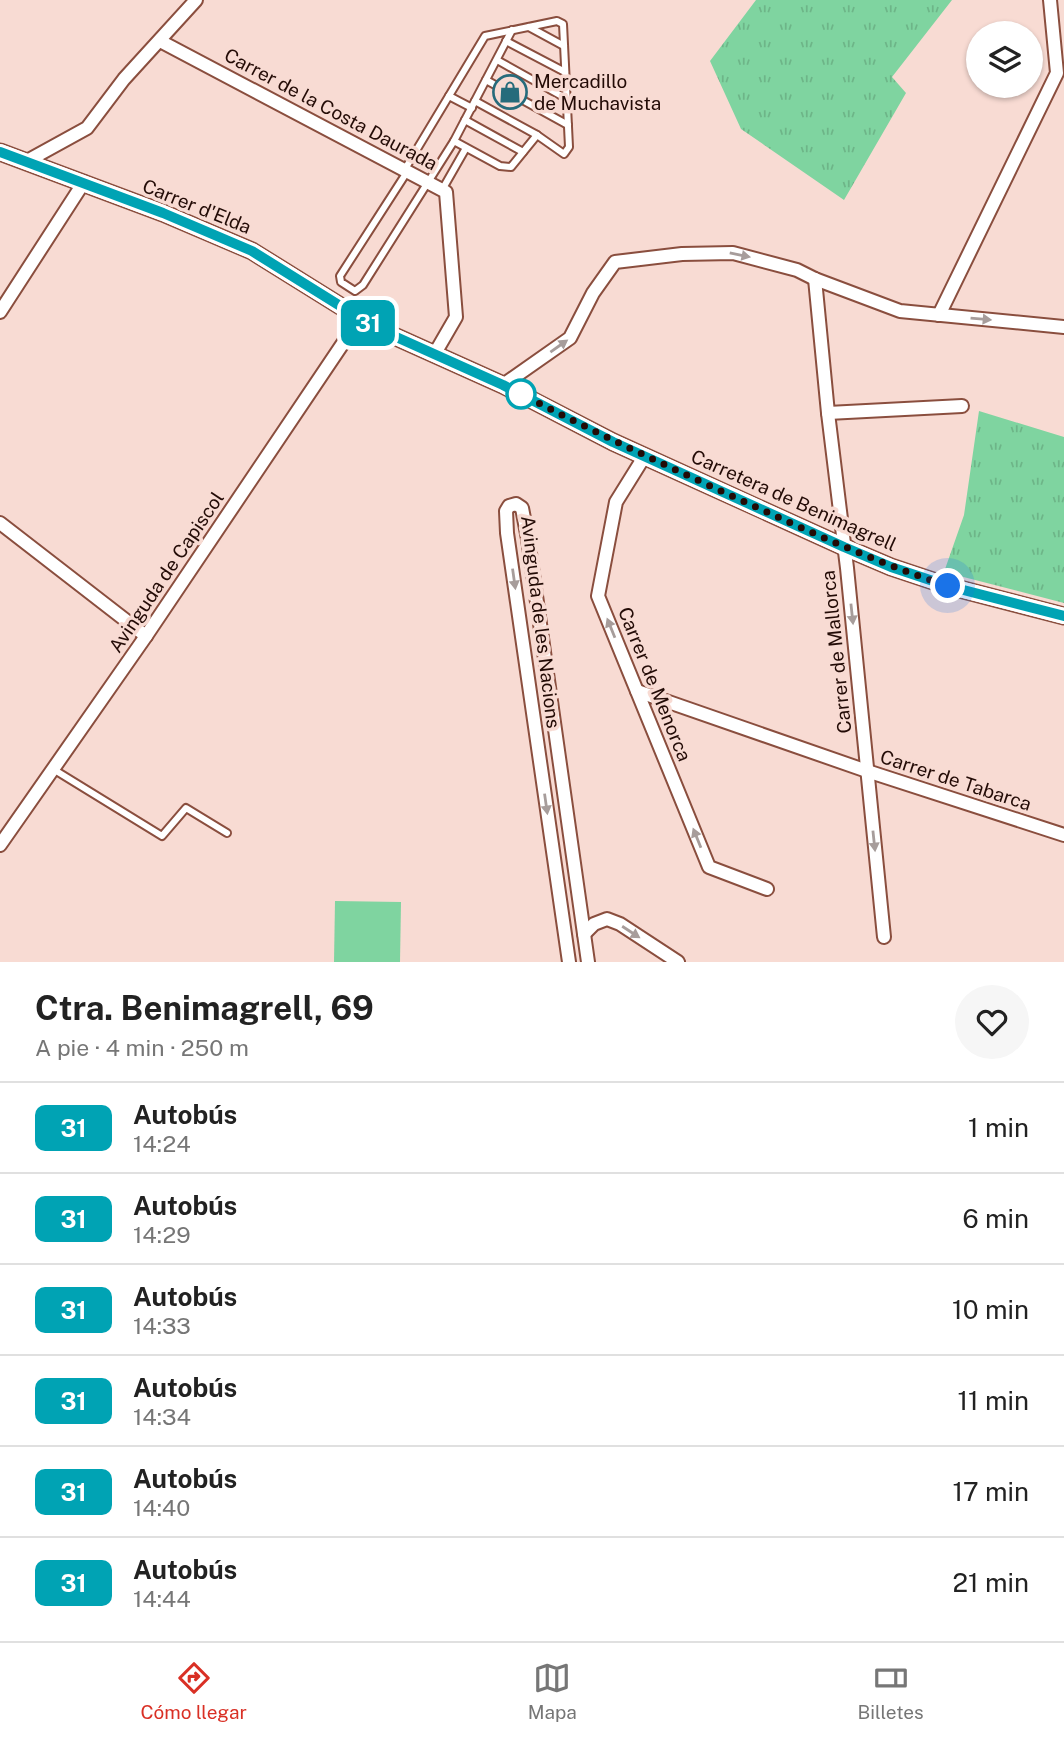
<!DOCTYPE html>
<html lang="es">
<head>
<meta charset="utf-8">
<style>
	:root { --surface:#fff; --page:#f6f6f6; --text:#222; --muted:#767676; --line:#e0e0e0; --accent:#d93025 }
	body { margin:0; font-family:"Public Sans",sans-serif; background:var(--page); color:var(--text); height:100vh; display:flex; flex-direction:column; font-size:26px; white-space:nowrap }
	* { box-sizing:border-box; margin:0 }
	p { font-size:23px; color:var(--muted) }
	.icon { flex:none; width:38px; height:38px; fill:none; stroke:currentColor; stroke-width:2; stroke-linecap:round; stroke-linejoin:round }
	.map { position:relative; height:962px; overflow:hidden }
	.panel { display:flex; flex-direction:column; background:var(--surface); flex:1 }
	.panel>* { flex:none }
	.badge { padding:0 14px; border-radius:10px; font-size:24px; line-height:46px }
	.controls { position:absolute; left:966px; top:21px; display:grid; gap:14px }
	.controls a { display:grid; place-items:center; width:77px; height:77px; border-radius:50%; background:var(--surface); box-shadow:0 2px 5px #0004; font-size:35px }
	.you { position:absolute; width:35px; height:35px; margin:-18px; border:5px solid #fff; border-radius:50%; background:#1a73e8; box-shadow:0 0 0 10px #1a73e833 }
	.map>.badge { position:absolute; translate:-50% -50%; box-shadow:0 0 0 4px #fff }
	.round { display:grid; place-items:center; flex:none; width:74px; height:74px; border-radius:37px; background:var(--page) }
	.summary { display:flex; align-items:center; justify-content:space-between; height:119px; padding:0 35px }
	h1 { font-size:33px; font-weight:700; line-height:52px }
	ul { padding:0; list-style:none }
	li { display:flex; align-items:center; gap:21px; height:91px; padding:0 35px; border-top:2px solid var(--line) }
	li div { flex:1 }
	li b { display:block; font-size:26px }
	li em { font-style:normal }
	li .badge { min-width:77px; font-weight:700; text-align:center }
	.menu { display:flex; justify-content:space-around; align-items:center; height:98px; border-top:2px solid var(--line); background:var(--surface); font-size:19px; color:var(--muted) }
	.menu a { display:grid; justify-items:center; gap:4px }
	.menu .current { color:var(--accent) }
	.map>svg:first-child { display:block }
	.grass { fill:url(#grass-tufts) }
	.pitch { fill:#7fd4a0 }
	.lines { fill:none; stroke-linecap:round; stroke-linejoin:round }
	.lane-casing { stroke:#8a4e3e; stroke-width:10 }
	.street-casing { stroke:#8a4e3e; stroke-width:16 }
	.secondary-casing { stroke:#8a4e3e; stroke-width:19 }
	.lane { stroke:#fff; stroke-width:6 }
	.street { stroke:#fff; stroke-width:12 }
	.secondary { stroke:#fff; stroke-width:16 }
	.oneway { fill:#a79d9b }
	.line-casing { stroke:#fff; stroke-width:16 }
	.line { stroke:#00a3b4; stroke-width:10 }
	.walk { stroke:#230b06; stroke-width:7; stroke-dasharray:0 12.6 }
	.stop-dot { fill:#fff; stroke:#00a3b4; stroke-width:3.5 }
	.labels { text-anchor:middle; stroke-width:7; stroke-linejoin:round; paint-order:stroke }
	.poi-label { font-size:19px; fill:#230b06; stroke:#f8dbd3; text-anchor:start }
	.street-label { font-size:19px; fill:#230b06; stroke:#f8dbd3 }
</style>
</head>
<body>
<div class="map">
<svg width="1064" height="962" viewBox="0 0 1064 962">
	<defs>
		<pattern id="grass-tufts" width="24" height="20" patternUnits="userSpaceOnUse" patternTransform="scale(1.75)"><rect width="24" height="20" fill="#7fd4a0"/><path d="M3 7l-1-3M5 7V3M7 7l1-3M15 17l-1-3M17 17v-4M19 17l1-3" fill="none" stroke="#6db588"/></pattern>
	</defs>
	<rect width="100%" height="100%" fill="#f8dbd3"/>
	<g class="grass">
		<path d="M756,0H952L892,77L906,93L844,200L741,129L710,61Z"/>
		<path d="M979,411L1064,437V603L944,572L964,515Z"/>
	</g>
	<path class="pitch" d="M335,901L401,902L400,962H334Z"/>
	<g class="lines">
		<g class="lane-casing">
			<g id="lane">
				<path d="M529,27L564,46"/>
				<path d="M506,41L565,72"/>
				<path d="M497,60L567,99"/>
				<path d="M486,80L568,125"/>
				<path d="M449,96L472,108"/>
				<path d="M475,101L537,135"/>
				<path d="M465,120L523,152"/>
				<path d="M454,141L512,30"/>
				<path d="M405,169L485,36L557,21L563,24L569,147L564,154L537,135L511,167L500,166L454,141L363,285L355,291L341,282L340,276L407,172"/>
				<path d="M442,190L466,148"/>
				<path d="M53,769L162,836L186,808L227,833"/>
			</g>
		</g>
		<g class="street-casing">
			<g id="street">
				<path d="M160,41L446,192L456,317L434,355"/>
				<path d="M27,161L87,128L124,79L196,0"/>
				<path d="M815,279L828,413L847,568L884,937"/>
				<path d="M0,312L84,182"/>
				<path d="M939,315L1057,73L1050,0"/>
				<path d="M503,385L570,338L593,293L615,262L682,254L733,253L797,270L815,279L900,311L1064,327"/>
				<path d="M828,413L962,406"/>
				<path d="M644,457L616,502L598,596L709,867L767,889"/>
				<path d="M0,523L146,636"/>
				<path d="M637,691L867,771L1064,835"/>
				<path d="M0,845L146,636L360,318"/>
				<path d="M584,934L594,924L607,919L620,924L678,962"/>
				<path d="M569,962L507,533L506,511L509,506L516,504L522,508L528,539L588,962"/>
			</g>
		</g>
		<g class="secondary-casing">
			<path id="secondary" d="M0,152L163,213L252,251L374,327L503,385L613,442L844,547L891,567L948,586L1064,616"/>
		</g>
		<use href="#lane" class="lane"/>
		<use href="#street" class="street"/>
		<use href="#secondary" class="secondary"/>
	</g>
	<defs><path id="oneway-solid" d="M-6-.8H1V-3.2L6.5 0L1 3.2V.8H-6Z" transform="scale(1.75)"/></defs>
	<g class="oneway">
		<use href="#oneway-solid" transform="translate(740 255) rotate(12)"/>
		<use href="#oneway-solid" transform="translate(981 319) rotate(5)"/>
		<use href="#oneway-solid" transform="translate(559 346) rotate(-35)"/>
		<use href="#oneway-solid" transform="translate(514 579) rotate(82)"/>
		<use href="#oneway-solid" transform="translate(852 614) rotate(84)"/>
		<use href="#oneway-solid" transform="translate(611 628) rotate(-112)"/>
		<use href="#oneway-solid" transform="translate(546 804) rotate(82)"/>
		<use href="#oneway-solid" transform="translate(697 838) rotate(-112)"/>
		<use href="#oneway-solid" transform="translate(874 841) rotate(84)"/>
		<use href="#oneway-solid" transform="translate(631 932) rotate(33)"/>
	</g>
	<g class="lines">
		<g class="line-casing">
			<path id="line" d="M0,152L163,213L252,251L374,327L503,385L613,442L844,547L891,567L948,586L1064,616"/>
		</g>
		<use href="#line" class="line"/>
		<path class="walk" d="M521,394L519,393C594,432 669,467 745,502C812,533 878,563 948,586"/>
	</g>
	<defs>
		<g id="shop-ring" transform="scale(1.75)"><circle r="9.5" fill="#f8dbd3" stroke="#266b7b" stroke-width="1.5"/><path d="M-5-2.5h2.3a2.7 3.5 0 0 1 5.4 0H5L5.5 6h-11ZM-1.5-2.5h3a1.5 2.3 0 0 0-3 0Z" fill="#266b7b"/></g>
	</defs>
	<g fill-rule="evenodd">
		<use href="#shop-ring" x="510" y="92"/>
	</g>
	<circle class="stop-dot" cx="521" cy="394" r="14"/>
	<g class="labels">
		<g class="poi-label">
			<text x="534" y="88">Mercadillo<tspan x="534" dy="22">de Muchavista</tspan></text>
		</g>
		<g class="street-label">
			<text transform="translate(331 109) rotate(28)" y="7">Carrer de la Costa Daurada</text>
			<text transform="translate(197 206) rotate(22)" y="7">Carrer d'Elda</text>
			<text transform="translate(794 500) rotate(24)" y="7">Carretera de Benimagrell</text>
			<text transform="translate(166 572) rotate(-56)" y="7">Avinguda de Capiscol</text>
			<text transform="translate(541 622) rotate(83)" y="7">Avinguda de les Nacions</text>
			<text transform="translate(836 652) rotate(-96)" y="7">Carrer de Mallorca</text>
			<text transform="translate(655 684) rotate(68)" y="7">Carrer de Menorca</text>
			<text transform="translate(956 780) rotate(18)" y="7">Carrer de Tabarca</text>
		</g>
	</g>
</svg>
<div class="controls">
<a><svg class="icon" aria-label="layers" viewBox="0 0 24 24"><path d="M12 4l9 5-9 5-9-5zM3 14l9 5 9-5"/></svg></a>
</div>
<div class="you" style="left:948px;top:586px"></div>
<b class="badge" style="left:368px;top:323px;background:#00a3b4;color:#fff">31</b>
</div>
<section class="panel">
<div class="summary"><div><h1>Ctra. Benimagrell, 69</h1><p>A pie · 4 min · 250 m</p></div><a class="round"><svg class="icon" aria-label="heart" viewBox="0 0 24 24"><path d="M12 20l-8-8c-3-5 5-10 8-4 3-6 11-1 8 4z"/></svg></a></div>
<ul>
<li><span class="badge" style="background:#00a3b4;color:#fff">31</span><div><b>Autobús</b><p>14:24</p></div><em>1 min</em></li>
<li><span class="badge" style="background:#00a3b4;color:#fff">31</span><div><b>Autobús</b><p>14:29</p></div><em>6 min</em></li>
<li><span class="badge" style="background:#00a3b4;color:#fff">31</span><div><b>Autobús</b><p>14:33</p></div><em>10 min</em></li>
<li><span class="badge" style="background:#00a3b4;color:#fff">31</span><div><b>Autobús</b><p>14:34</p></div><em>11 min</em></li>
<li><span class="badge" style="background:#00a3b4;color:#fff">31</span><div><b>Autobús</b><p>14:40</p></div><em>17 min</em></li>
<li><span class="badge" style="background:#00a3b4;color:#fff">31</span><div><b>Autobús</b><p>14:44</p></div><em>21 min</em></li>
</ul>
</section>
<nav class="menu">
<a class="current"><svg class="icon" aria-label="directions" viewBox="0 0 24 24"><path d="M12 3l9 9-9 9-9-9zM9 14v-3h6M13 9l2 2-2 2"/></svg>Cómo llegar</a>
<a><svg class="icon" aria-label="map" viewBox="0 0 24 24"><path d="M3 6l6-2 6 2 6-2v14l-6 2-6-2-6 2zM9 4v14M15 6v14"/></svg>Mapa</a>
<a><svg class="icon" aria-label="tickets" viewBox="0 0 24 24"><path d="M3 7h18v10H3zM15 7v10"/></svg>Billetes</a>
</nav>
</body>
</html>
